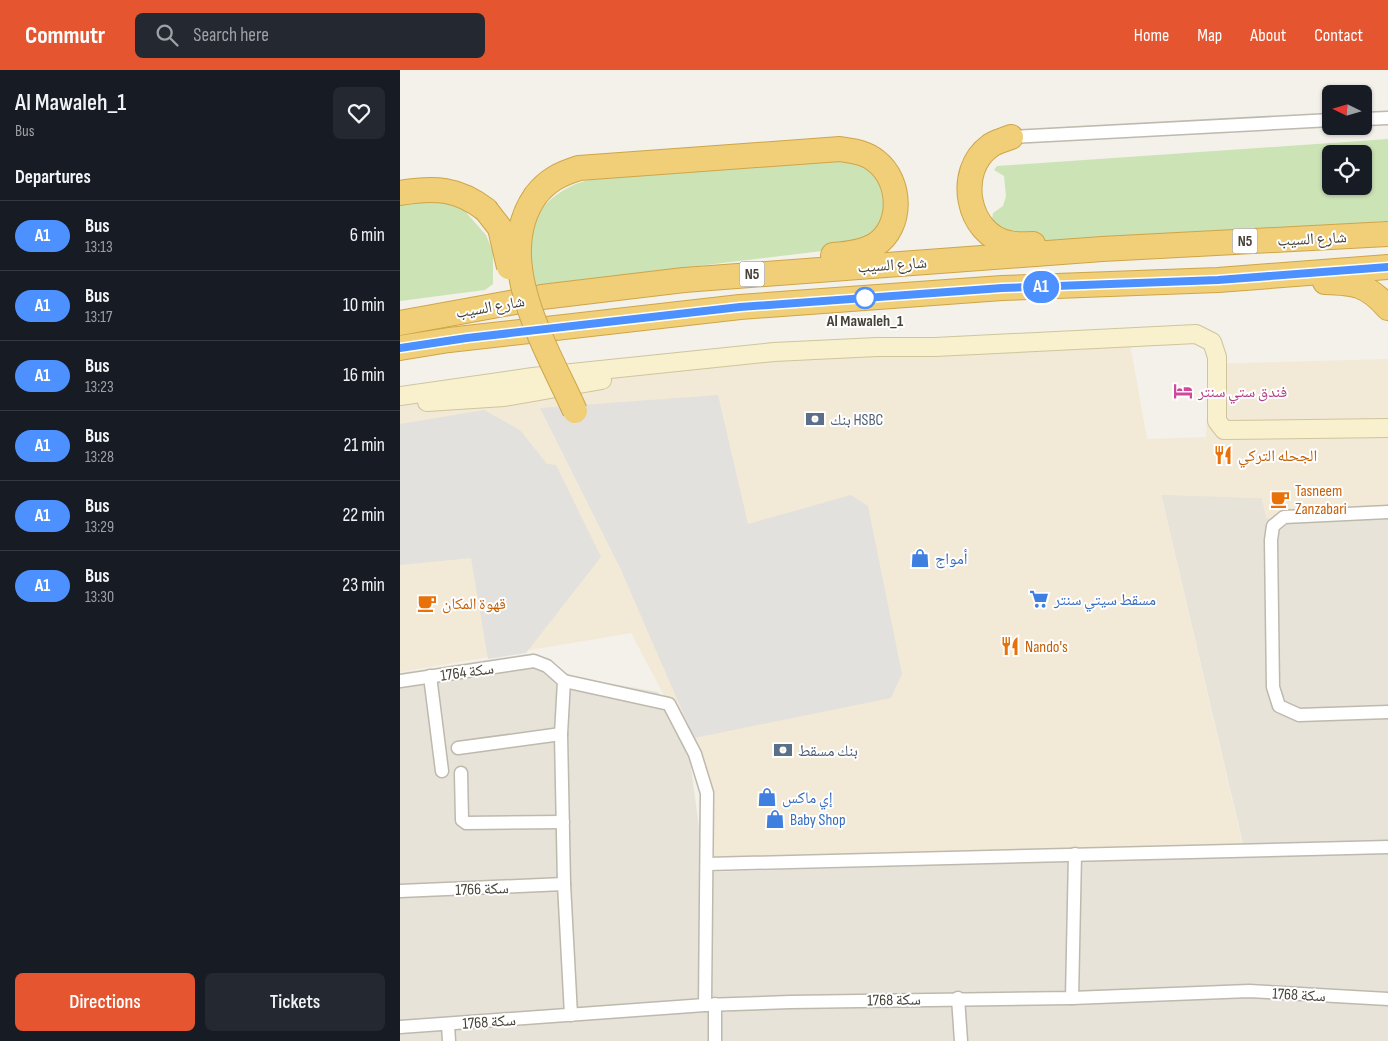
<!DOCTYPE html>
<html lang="en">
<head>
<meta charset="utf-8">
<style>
	:root { --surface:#171b24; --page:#242831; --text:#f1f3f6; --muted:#9ea1a6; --line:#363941; --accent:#e5552f }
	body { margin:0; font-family:"Sofia Sans Condensed","Noto Naskh Arabic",sans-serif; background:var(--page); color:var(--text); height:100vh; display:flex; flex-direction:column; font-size:19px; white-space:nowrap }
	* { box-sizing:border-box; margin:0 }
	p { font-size:16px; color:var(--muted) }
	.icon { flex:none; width:28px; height:28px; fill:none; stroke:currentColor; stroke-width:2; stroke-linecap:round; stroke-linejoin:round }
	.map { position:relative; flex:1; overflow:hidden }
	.drawer { display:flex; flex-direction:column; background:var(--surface); width:400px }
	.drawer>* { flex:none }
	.badge { padding:0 10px; border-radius:16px; font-size:18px; line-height:32px }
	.needle { width:32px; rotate:275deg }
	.controls { position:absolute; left:922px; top:15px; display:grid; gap:10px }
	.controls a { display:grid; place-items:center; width:50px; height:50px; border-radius:8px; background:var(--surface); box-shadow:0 1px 4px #0004; font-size:25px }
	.map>.badge { position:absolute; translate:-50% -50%; box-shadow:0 0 0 2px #fff }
	h2 { padding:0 15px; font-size:19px; line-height:45px }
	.round { display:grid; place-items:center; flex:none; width:52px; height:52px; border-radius:8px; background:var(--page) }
	.summary { display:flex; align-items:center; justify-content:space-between; height:85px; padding:0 15px }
	h1 { font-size:24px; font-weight:600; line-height:38px }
	.action { display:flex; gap:10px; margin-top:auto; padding:10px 15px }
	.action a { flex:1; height:58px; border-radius:8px; background:var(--accent); color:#fff; font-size:20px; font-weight:600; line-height:58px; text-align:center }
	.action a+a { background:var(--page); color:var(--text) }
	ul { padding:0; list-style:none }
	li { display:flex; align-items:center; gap:15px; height:70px; padding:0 15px; border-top:1px solid var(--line) }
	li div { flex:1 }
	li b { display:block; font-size:19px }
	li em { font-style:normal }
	li .badge { min-width:55px; font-weight:700; text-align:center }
	header { display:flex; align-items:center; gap:30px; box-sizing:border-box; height:70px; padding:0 25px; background:var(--accent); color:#fff }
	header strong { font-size:24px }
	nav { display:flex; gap:28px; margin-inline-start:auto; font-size:18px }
	.search { width:350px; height:45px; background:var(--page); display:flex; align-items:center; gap:12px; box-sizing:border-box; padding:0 18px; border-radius:8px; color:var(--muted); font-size:19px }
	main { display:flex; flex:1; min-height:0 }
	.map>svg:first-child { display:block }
	.residential { fill:#e7e3d8 }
	.commercial { fill:#f3e9d7 }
	.green { fill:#cce3b6; fill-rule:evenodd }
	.parking { fill:#e2e1de }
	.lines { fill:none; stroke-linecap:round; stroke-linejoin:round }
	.street-casing { stroke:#beb9ad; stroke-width:15 }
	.secondary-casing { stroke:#cec59d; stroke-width:20 }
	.highway-casing { stroke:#cea548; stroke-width:26 }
	.street { stroke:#fff; stroke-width:12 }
	.secondary { stroke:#f9f1cd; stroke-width:18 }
	.highway { stroke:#f0cf78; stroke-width:24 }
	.highway-bridge-casing { stroke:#cea548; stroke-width:26; stroke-linecap:butt }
	.highway-bridge { stroke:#f0cf78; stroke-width:24 }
	.line-casing { stroke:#fff; stroke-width:11 }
	.line { stroke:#4c91ff; stroke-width:8 }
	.stop-dot { fill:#fff; stroke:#4c91ff; stroke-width:2.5 }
	.labels { text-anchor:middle; stroke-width:4; stroke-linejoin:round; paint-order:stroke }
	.shield { fill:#fff; stroke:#7e7b74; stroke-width:1 }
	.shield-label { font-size:15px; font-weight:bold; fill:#464238 }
	.street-label { font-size:16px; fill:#464238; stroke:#fff }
	.stop-label { font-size:16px; font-weight:bold; fill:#464238; stroke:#fff }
	.hotel-label { font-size:16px; fill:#b23c85; stroke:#fff; text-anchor:start }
	.service-label { font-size:16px; fill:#4e5e75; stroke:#fff; text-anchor:start }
	.food-label { font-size:16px; fill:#c56008; stroke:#fff; text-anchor:start }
	.shop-label { font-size:16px; fill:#366cbe; stroke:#fff; text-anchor:start }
</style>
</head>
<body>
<header>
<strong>Commutr</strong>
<div class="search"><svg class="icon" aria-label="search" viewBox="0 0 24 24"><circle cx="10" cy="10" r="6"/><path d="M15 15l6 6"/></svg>Search here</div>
<nav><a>Home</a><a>Map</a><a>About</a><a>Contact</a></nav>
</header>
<main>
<section class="drawer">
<div class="summary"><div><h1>Al Mawaleh_1</h1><p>Bus</p></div><a class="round"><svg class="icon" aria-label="heart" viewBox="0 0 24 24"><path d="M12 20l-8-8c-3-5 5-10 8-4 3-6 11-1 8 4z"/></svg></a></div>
<h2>Departures</h2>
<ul>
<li><span class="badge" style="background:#4c91ff;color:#fff">A1</span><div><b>Bus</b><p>13:13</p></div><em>6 min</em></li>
<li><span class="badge" style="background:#4c91ff;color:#fff">A1</span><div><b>Bus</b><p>13:17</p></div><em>10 min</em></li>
<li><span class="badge" style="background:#4c91ff;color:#fff">A1</span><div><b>Bus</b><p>13:23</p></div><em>16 min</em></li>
<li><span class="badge" style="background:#4c91ff;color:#fff">A1</span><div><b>Bus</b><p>13:28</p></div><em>21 min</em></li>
<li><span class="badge" style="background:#4c91ff;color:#fff">A1</span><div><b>Bus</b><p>13:29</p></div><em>22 min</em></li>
<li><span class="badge" style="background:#4c91ff;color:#fff">A1</span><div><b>Bus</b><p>13:30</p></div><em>23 min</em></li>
</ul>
<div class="action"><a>Directions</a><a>Tickets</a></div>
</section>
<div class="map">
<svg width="988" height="971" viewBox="0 0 988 971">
	<rect width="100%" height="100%" fill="#f3f1ea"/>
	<path class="residential" d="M761,424L862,428L867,448L988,442V971H0V603L134,583L173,607L258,622L288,675L305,802L846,787Z"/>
	<path class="commercial" d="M729,268L747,369L806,367L809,294L988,289V441L866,448L862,428L761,425L844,781L308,794V774L295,684L231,563L0,602V326L374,282Z"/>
	<g class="green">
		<path d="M988,69V151L710,172L641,170L600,159L592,150L593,143L603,136L606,126L604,106L594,100L597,96ZM931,84H964V116H931Z"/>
		<path d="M440,91H451L477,101L491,128L475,167L431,180L131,216C130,200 127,181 129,165C133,138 164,115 189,110Z"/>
		<path d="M0,129H41L63,139L86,165L93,182V214L85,220L0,231Z"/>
	</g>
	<g class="parking">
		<path d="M318,325L348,454L451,425L468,436L502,604L491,628L294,668L221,500L140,338Z"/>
		<path d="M84,340L120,360L147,394L156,395L201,487L126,583L88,589L71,488L0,495V354Z"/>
	</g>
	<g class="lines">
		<g class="street-casing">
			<g id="street">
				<path d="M964,49L988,48"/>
				<path d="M611,67L931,50"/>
				<path d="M988,442L884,447L873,456L871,470L873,617L879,636L899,645L988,642"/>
				<path d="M30,606L42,701"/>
				<path d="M0,611L134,591L147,596L164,611L161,664L164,814L171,945"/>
				<path d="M164,611L269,634L295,684L307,723L305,935"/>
				<path d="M58,678L161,664"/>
				<path d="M61,703L62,750L66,753L163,752"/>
				<path d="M308,794L988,777"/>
				<path d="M0,821L164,814"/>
				<path d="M558,928L561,971"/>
				<path d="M672,928L675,784"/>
				<path d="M315,934V971"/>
				<path d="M48,955L49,971"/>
				<path d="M0,957L305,935L390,932L672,928L849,921L988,929"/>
			</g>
		</g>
		<g class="secondary-casing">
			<g id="secondary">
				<path d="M0,326L133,307L374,282L477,277H535L796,264L812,272L817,287V351L824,360L988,358"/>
				<path d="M27,332L104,327L202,310"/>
			</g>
		</g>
		<g class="highway-casing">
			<g id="highway">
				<path d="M611,67C604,70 595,72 590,76C555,101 567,165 609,173C617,175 625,174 633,174"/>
				<path d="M0,123C34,117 58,118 86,140"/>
				<path d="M136,125C148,110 160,104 179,98L440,79C453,81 465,82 476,91C502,111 503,157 475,175C463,182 447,184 433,185"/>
				<path d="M925,212C955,213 967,214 988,238"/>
				<path d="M0,253L142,227L284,210L702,179L988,164"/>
				<path d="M0,278L49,270L340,237L602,218L818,210L988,197"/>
			</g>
		</g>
		<use href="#street" class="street"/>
		<use href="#secondary" class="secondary"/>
		<use href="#highway" class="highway"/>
		<g class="highway-bridge-casing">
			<g id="highway-bridge">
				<path d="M136,125C90,189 148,280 175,341"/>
				<path d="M86,140L100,158L109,197"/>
			</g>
		</g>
		<use href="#highway-bridge" class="highway-bridge"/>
	</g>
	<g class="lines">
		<g class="line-casing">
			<path id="line" d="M0,278L67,268L340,237L602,218L818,210L988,197"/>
		</g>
		<use href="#line" class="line"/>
	</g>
	<defs>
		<g id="hotel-bare" transform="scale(1.5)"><path d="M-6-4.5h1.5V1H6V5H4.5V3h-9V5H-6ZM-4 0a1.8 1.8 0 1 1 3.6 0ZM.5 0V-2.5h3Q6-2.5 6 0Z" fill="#d1479c" stroke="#fff" stroke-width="2.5" paint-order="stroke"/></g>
		<g id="bank-bare" transform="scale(1.5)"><path d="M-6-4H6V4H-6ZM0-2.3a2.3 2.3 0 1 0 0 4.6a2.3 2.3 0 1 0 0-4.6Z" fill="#5c6f8a" stroke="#fff" stroke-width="2.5" paint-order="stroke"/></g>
		<g id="restaurant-bare" transform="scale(1.5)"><path d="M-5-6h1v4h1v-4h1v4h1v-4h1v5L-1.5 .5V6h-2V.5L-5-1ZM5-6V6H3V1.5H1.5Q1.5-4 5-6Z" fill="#e8710a" stroke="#fff" stroke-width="2.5" paint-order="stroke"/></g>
		<g id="cafe-bare" transform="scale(1.5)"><path d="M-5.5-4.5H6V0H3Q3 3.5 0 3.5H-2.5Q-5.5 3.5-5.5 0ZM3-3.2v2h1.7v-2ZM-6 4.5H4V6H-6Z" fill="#e8710a" stroke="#fff" stroke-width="2.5" paint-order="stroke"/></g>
		<g id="shop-bare" transform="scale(1.5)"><path d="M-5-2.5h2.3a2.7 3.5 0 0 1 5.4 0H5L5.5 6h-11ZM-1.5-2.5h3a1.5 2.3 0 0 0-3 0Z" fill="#3f7fe0" stroke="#fff" stroke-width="2.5" paint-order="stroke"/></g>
		<g id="supermarket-bare" transform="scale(1.5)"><path d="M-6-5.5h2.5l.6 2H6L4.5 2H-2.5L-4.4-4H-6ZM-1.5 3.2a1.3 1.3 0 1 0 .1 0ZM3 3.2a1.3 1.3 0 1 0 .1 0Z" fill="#3f7fe0" stroke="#fff" stroke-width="2.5" paint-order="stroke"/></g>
	</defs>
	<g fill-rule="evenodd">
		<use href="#hotel-bare" x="783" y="321"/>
		<use href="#bank-bare" x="415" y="349"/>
		<use href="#restaurant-bare" x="823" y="385"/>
		<use href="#cafe-bare" x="880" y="429"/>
		<use href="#shop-bare" x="520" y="488"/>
		<use href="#supermarket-bare" x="639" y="529"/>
		<use href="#cafe-bare" x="27" y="533"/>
		<use href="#restaurant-bare" x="610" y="576"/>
		<use href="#bank-bare" x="383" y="680"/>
		<use href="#shop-bare" x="367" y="727"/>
		<use href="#shop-bare" x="375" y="749"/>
	</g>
	<circle class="stop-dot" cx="465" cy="228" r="10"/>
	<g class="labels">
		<g class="shield">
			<rect x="832.5" y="158.5" width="25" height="25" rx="4"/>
			<rect x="339.5" y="191.5" width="25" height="25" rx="4"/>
		</g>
		<g class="shield-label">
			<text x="845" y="176">N5</text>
			<text x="352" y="209">N5</text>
		</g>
		<g class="street-label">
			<text transform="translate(912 168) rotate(-3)" y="6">شارع السيب</text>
			<text transform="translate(492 194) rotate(-4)" y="6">شارع السيب</text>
			<text transform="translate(90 236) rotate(-10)" y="6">شارع السيب</text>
			<text transform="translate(67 601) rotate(-8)" y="6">سكة 1764</text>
			<text transform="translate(82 818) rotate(-2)" y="6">سكة 1766</text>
			<text transform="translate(899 924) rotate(3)" y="6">سكة 1768</text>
			<text transform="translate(494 929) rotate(-1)" y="6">سكة 1768</text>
			<text transform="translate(89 951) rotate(-4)" y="6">سكة 1768</text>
		</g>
		<g class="stop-label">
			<text x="465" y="256">Al Mawaleh_1</text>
		</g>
		<g class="hotel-label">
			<text x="798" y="327">فندق ستي سنتر</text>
		</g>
		<g class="service-label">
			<text x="430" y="355">بنك HSBC</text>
			<text x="398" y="686">بنك مسقط</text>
		</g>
		<g class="food-label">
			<text x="838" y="391">الجحله التركي</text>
			<text x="895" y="426">Tasneem<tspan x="895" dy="18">Zanzabari</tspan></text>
			<text x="42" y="539">قهوة المكان</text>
			<text x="625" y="582">Nando's</text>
		</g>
		<g class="shop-label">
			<text x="535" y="494">أمواج</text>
			<text x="654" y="535">مسقط سيتي سنتر</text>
			<text x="382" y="733">إي ماكس</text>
			<text x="390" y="755">Baby Shop</text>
		</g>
	</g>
</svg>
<div class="controls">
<a><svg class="needle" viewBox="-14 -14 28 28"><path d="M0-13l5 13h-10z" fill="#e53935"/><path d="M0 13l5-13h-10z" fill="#9ea1a6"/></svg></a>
<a><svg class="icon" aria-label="locate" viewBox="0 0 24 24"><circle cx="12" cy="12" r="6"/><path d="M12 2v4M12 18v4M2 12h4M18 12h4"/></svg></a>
</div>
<b class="badge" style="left:641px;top:217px;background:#4c91ff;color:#fff">A1</b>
</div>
</main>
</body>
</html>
